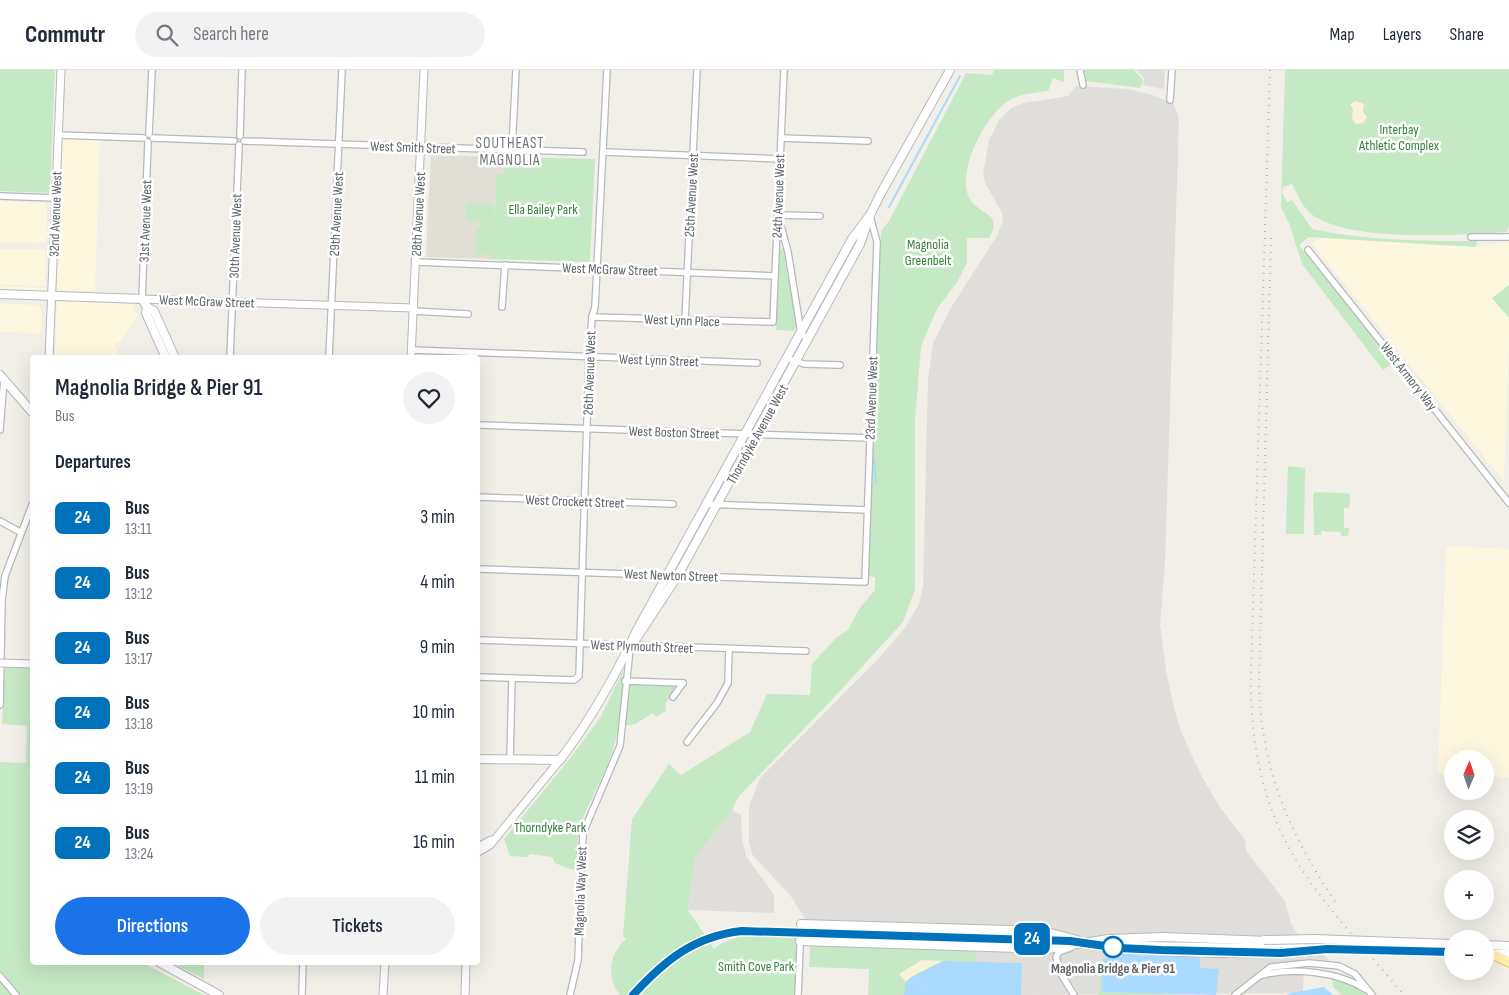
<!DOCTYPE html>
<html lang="en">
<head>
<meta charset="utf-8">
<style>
	:root { --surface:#fff; --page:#f2f2f3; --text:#1f2937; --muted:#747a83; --line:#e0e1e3; --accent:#1a73e8 }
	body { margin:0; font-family:"Sofia Sans Condensed",sans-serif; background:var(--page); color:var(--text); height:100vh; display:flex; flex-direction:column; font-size:19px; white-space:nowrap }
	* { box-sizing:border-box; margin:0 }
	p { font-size:16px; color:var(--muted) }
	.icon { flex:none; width:28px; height:28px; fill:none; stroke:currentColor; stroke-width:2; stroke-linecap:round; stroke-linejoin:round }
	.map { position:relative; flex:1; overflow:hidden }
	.sheet { position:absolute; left:30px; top:285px; width:450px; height:610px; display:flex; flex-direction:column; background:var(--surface); border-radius:5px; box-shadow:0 5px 20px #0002 }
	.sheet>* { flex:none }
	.badge { padding:0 10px; border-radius:8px; font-size:18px; line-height:32px }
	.needle { width:32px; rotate:2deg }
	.tools { position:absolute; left:1444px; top:680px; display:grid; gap:10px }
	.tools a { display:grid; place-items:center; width:50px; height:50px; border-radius:50%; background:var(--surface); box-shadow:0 5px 20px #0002; font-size:25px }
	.map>.badge { position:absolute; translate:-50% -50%; box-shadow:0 0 0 2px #fff }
	h2 { padding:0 25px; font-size:19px; line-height:45px }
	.round { display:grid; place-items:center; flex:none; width:52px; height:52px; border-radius:26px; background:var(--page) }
	.summary { display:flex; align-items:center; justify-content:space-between; height:85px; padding:0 25px }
	h1 { font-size:24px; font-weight:600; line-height:38px }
	.primary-button { display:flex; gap:10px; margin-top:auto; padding:10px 25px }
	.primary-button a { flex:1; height:58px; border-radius:30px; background:var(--accent); color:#fff; font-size:20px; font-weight:600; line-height:58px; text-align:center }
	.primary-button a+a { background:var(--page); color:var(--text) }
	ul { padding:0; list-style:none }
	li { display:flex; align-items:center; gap:15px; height:65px; padding:0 25px }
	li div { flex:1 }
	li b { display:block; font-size:19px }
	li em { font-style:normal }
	li .badge { min-width:55px; font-weight:700; text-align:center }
	header { display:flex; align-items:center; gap:30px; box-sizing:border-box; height:70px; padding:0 25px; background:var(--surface); border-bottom:1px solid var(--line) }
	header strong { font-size:24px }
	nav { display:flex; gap:28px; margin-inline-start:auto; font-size:18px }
	.search { width:350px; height:45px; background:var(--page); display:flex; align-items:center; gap:12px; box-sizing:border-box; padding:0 18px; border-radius:28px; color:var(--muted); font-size:19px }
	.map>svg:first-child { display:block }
	.commercial { fill:#fef7e0 }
	.industrial { fill:#e0deda }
	.education { fill:#e1ded6 }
	.green { fill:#c5e8c5 }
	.sand { fill:#fbf3d9 }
	.water { fill:#aadaff }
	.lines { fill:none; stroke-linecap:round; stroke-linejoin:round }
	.stream { stroke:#aadaff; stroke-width:2 }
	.minor-casing { stroke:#b5b8bc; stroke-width:8 }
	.tertiary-casing { stroke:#b5b8bc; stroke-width:9 }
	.secondary-casing { stroke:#b6babf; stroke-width:10 }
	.primary-casing { stroke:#f2c960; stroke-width:11 }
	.minor { stroke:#fff; stroke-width:5.5 }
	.tertiary { stroke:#fff; stroke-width:7 }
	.secondary { stroke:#fff; stroke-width:8 }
	.primary { stroke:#fff2af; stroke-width:9 }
	.rail { stroke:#b6b7b8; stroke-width:2; stroke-dasharray:1 6; stroke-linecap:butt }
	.tertiary-bridge-casing { stroke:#b5b8bc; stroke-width:9; stroke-linecap:butt }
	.secondary-bridge-casing { stroke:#b6babf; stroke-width:10; stroke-linecap:butt }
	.tertiary-bridge { stroke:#fff; stroke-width:7 }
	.secondary-bridge { stroke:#fff; stroke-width:8 }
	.line-casing { stroke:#fff; stroke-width:11 }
	.line { stroke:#0072bc; stroke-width:8 }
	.stop-dot { fill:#fff; stroke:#0072bc; stroke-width:2.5 }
	.labels { text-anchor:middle; stroke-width:5; stroke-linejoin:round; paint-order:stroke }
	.park-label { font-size:14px; fill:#348238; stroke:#fff }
	.street-label { font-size:14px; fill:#5f6368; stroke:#fff }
	.stop-label { font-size:14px; font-weight:bold; fill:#5f6368; stroke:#fff }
	.neighbourhood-label { font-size:15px; letter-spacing:1px; fill:#70757a; stroke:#fff }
</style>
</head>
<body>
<header>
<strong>Commutr</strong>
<div class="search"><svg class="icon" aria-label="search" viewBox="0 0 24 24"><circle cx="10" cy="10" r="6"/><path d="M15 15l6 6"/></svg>Search here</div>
<nav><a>Map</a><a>Layers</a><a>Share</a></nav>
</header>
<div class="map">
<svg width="1509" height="925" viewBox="0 0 1509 925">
	<rect width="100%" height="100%" fill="#f1efe8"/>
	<g class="commercial">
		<path d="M62,68L100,69L95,221L57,220Z"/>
		<path d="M0,131L47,133L46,173L0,172Z"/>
		<path d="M1320,168L1475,177L1509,172V271L1504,411L1312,174Z"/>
		<path d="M0,179L46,180L45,216L0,215Z"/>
		<path d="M0,216L46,218L45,230L0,228Z"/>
		<path d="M57,231L134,234V240L138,245L120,272L115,274L120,287H55Z"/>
		<path d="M0,234L38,235L42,240L41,263L0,262Z"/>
		<path d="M1446,476L1509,479V707L1485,706V689H1452V705L1438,704Z"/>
	</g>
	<g class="industrial">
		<path d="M1136,0H1165L1164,19L1142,15L1145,9Z"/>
		<path d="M1076,16L1128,19L1152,25L1173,33L1179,49L1165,493L1160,555L1167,607L1176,645L1182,664L1202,707L1219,736L1245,770L1246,781L1285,831L1290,851L1295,861L1329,890L1302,889L1296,894L1304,896L1303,921L1301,923L1021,925L1022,893L976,892V881L819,875L810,878L805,848L790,825L753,786L749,773V737L760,708L878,589L905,558L919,534L923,516L928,310L933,273L952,236L997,166L1003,150L1002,143L985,113L983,103L989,71L999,50L1011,38L1024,33L1068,26Z"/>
		<path d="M732,740L741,745L742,768L746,786L774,825V843L688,840L695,788Z"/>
	</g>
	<path class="education" d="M431,85L504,87V104H496L491,189L426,187Z"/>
	<g class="green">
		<path d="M0,0H55L50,123L0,121Z"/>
		<path d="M994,0H1064V12L1053,8L1048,21C1033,23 1016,24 1004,34C983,51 957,101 969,128C972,135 985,142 992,148L994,157L989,168H967V193L956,214L938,237L921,276L915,350V519L903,552L828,634L739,726L732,740L695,788L688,840L714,879C737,859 772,868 800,868L798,925H620C606,907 609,884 626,869L623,866L632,749L669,694L681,705L750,662L767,624L810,625L812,594L836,568L848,560L859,539L875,520V507L868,506L881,161L889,151L966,3L992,5Z"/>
		<path d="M1084,0H1134L1143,10L1140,18L1086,11Z"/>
		<path d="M1285,0H1509V156L1507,162C1460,165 1346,173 1310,143C1302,136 1297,123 1292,114L1283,117L1282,123L1287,132L1292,130L1312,159C1367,171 1422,171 1478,171L1475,177L1309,167L1299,175L1394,292L1383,300L1302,194L1289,153L1281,137Z"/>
		<path d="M504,87L595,89L590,192L491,189V185L476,184L477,157H480L481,151L466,150L467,133L493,135L494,146L496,104H504Z"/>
		<path d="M855,171H857L812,254L810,252Z"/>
		<path d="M783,178L796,255L794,261L776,260L780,180Z"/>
		<path d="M1509,215V248L1492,228Z"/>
		<path d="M1288,396L1305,398L1304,464H1286Z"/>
		<path d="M1315,422L1347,423L1350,425L1349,438H1344V458H1349L1348,466H1342L1340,462L1321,461V465H1314L1313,425Z"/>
		<path d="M5,598H32V892L143,893L204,925H0V692L26,693L27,656L2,654Z"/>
		<path d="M623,601L621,613L677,615L665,634L666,641L656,647L653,643L635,654L618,657C614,692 594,719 582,751C577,767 577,785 576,801L555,793L552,787L530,784L527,787L510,786L504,769L568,691L600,648Z"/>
		<path d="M818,875L976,881V892L1022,893L1021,925H868L869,899L809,897L810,878Z"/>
		<path d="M1108,886L1103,891L1102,922L1191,925H1099L1100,890Z"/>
		<path d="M172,893L204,895V910V909Z"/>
		<path d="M1332,910L1351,914L1366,925H1342L1334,918Z"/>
	</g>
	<g class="sand">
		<path d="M1356,31L1364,34L1363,42L1367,47L1363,53L1356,54L1352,49L1353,39L1350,34Z"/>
		<path d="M922,890L943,891L916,904L906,912L899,904Z"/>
	</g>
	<g class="water">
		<path d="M1122,882L1200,888V898L1219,899L1216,925L1102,922L1103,890L1107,888H1122Z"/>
		<path d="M943,891L1022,893L1021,925H904L906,912L910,908Z"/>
		<path d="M1324,917L1333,925H1286C1293,922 1314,919 1324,917Z"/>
	</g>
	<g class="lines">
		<g class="stream">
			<path d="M889,137L960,6"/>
			<path d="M874,388L876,412"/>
		</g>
		<g class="minor-casing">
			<g id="minor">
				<path d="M1080,0L1083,15"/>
				<path d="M1170,30L1172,0"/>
				<path d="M149,64L152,0"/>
				<path d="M58,65L144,68"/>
				<path d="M240,66L242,0"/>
				<path d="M153,68L234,71"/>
				<path d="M781,68L868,71"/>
				<path d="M244,71L583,82"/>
				<path d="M512,79L516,0"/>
				<path d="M604,82L780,89"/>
				<path d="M0,126L56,128"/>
				<path d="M1471,167H1509"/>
				<path d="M1308,180L1509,433"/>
				<path d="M416,192L775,206"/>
				<path d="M142,229L148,72"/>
				<path d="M502,237L505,195"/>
				<path d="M413,241L468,244"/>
				<path d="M592,247L773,252L784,0"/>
				<path d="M685,250L697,0"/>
				<path d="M808,270L801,263L788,182L778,145L820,146"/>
				<path d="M412,280L757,293"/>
				<path d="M230,288L239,75"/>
				<path d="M329,288L342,0"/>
				<path d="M786,288L804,294L840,295"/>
				<path d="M478,355L870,368"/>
				<path d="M0,360L4,309"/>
				<path d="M478,427L673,434"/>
				<path d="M706,434L867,440"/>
				<path d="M0,451L20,462"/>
				<path d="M478,499L865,512L877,172L870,146"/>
				<path d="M478,570L806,581"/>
				<path d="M478,607L574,610L579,606L589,287L592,247L595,237L607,0"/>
				<path d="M625,611L683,613"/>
				<path d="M673,627L683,613"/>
				<path d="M0,635L2,530L5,506L32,435"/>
				<path d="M687,672L717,633L728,613L729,579"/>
				<path d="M510,690L512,608"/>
				<path d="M1106,874L1279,877"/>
				<path d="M1070,878L1059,882L1056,887L1061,904L1074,925"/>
				<path d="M1263,905C1293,897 1339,902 1365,919"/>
				<path d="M0,906L16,925"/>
				<path d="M302,925L303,892"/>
				<path d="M570,925L578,890L583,763L620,676L630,579"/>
				<path d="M798,925L801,854"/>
				<path d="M1235,925L1271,897L1309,893L1339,896L1355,904L1372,925"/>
			</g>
		</g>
		<g class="tertiary-casing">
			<g id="tertiary">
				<path d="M142,229L414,238"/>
				<path d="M49,288L61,0"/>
				<path d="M411,288L424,0"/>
				<path d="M478,777L491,770"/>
				<path d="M478,782L490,775L560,690"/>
				<path d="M383,925L385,892"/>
				<path d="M465,925L466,892"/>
			</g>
		</g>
		<g class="secondary-casing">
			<g id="secondary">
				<path d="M0,224L142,229L147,237L154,241L175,288"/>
				<path d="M147,237L146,243L166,288"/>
				<path d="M0,305L32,342"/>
				<path d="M634,572L678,505L860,174L870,145L881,123L950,0"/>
				<path d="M478,689L560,690C591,649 615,607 637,560L852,169L870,145"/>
				<path d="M801,854L1043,861L1077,870"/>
				<path d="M800,871L1048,879L1108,869L1164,867L1269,871"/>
				<path d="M1281,872L1327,879"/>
				<path d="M1485,875L1509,876"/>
				<path d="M1279,877L1292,879"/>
				<path d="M1434,882H1452"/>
				<path d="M1485,884H1509"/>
				<path d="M159,892L219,925"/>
			</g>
		</g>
		<g class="primary-casing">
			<path id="primary" d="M1492,884L1509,892"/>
		</g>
		<use href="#minor" class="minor"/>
		<use href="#tertiary" class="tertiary"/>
		<use href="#secondary" class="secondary"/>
		<use href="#primary" class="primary"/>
		<g class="rail">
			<path d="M1270,0L1251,602C1250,663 1259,723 1289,778C1319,832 1365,878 1404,925"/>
			<path d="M1271,168L1259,611C1260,697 1289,763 1336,833"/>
		</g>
		<g class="tertiary-bridge-casing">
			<path id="tertiary-bridge" d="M0,593L32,594"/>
		</g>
		<g class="secondary-bridge-casing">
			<g id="secondary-bridge">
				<path d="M1264,870L1314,869L1452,874"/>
				<path d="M1327,879L1434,882"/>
				<path d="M633,925C664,891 694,866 742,861L1070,871C1086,872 1102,877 1119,878C1184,883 1252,886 1317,880"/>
			</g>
		</g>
		<use href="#tertiary-bridge" class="tertiary-bridge"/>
		<use href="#secondary-bridge" class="secondary-bridge"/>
	</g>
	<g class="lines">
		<g class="line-casing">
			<path id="line" d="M633,925C664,891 694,866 742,861L1070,871L1119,878L1161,880L1281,883L1327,879L1452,882"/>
		</g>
		<use href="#line" class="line"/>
	</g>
	<circle class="stop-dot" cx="1113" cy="877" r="10"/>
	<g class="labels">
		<g class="park-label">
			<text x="1399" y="64">Interbay<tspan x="1399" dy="16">Athletic Complex</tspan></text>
			<text x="543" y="144">Ella Bailey Park</text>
			<text x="928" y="179">Magnolia<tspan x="928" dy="16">Greenbelt</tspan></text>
			<text x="550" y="762">Thorndyke Park</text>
			<text x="756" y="901">Smith Cove Park</text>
		</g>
		<g class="street-label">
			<text transform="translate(413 77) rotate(2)" y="5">West Smith Street</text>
			<text transform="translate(691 125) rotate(-87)" y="5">25th Avenue West</text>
			<text transform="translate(778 126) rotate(-88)" y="5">24th Avenue West</text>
			<text transform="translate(55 144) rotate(-88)" y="5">32nd Avenue West</text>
			<text transform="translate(336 144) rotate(-87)" y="5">29th Avenue West</text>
			<text transform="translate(418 144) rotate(-87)" y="5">28th Avenue West</text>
			<text transform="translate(145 151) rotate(-88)" y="5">31st Avenue West</text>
			<text transform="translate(235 166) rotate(-88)" y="5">30th Avenue West</text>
			<text transform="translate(610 199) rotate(2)" y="5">West McGraw Street</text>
			<text transform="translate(207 231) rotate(2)" y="5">West McGraw Street</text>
			<text transform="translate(682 250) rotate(2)" y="5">West Lynn Place</text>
			<text transform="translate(659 290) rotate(2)" y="5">West Lynn Street</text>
			<text transform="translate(589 303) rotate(-88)" y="5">26th Avenue West</text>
			<text transform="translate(1409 306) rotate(52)" y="5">West Armory Way</text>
			<text transform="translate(871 328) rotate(-88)" y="5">23rd Avenue West</text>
			<text transform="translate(674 362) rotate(2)" y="5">West Boston Street</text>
			<text transform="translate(757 364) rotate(-61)" y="5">Thorndyke Avenue West</text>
			<text transform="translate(575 431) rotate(2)" y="5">West Crockett Street</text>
			<text transform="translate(671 505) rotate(2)" y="5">West Newton Street</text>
			<text transform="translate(642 576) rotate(2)" y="5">West Plymouth Street</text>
			<text transform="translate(580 821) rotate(-88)" y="5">Magnolia Way West</text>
		</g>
		<g class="stop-label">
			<text x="1113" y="903">Magnolia Bridge &amp; Pier 91</text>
		</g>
		<g class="neighbourhood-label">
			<text x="510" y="78">SOUTHEAST<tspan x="510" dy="17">MAGNOLIA</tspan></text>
		</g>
	</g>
</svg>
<div class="tools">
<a><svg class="needle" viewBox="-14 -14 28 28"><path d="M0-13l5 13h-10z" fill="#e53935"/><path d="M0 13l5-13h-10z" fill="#747a83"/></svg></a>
<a><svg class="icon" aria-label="layers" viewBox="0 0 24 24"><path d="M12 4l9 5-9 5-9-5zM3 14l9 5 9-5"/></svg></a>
<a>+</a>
<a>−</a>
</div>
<b class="badge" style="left:1032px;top:869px;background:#0072bc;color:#fff">24</b>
<section class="sheet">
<div class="summary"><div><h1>Magnolia Bridge &amp; Pier 91</h1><p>Bus</p></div><a class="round"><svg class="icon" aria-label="heart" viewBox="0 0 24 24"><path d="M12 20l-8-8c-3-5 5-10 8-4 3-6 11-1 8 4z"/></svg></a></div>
<h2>Departures</h2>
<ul>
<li><span class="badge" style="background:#0072bc;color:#fff">24</span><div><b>Bus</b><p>13:11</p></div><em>3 min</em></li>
<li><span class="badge" style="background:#0072bc;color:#fff">24</span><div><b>Bus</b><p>13:12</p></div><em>4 min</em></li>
<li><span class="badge" style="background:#0072bc;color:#fff">24</span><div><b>Bus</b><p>13:17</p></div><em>9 min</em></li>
<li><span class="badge" style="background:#0072bc;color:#fff">24</span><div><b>Bus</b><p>13:18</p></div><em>10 min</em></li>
<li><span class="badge" style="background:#0072bc;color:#fff">24</span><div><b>Bus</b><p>13:19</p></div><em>11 min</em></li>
<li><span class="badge" style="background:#0072bc;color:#fff">24</span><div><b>Bus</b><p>13:24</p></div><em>16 min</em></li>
</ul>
<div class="primary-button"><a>Directions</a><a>Tickets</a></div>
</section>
</div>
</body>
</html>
